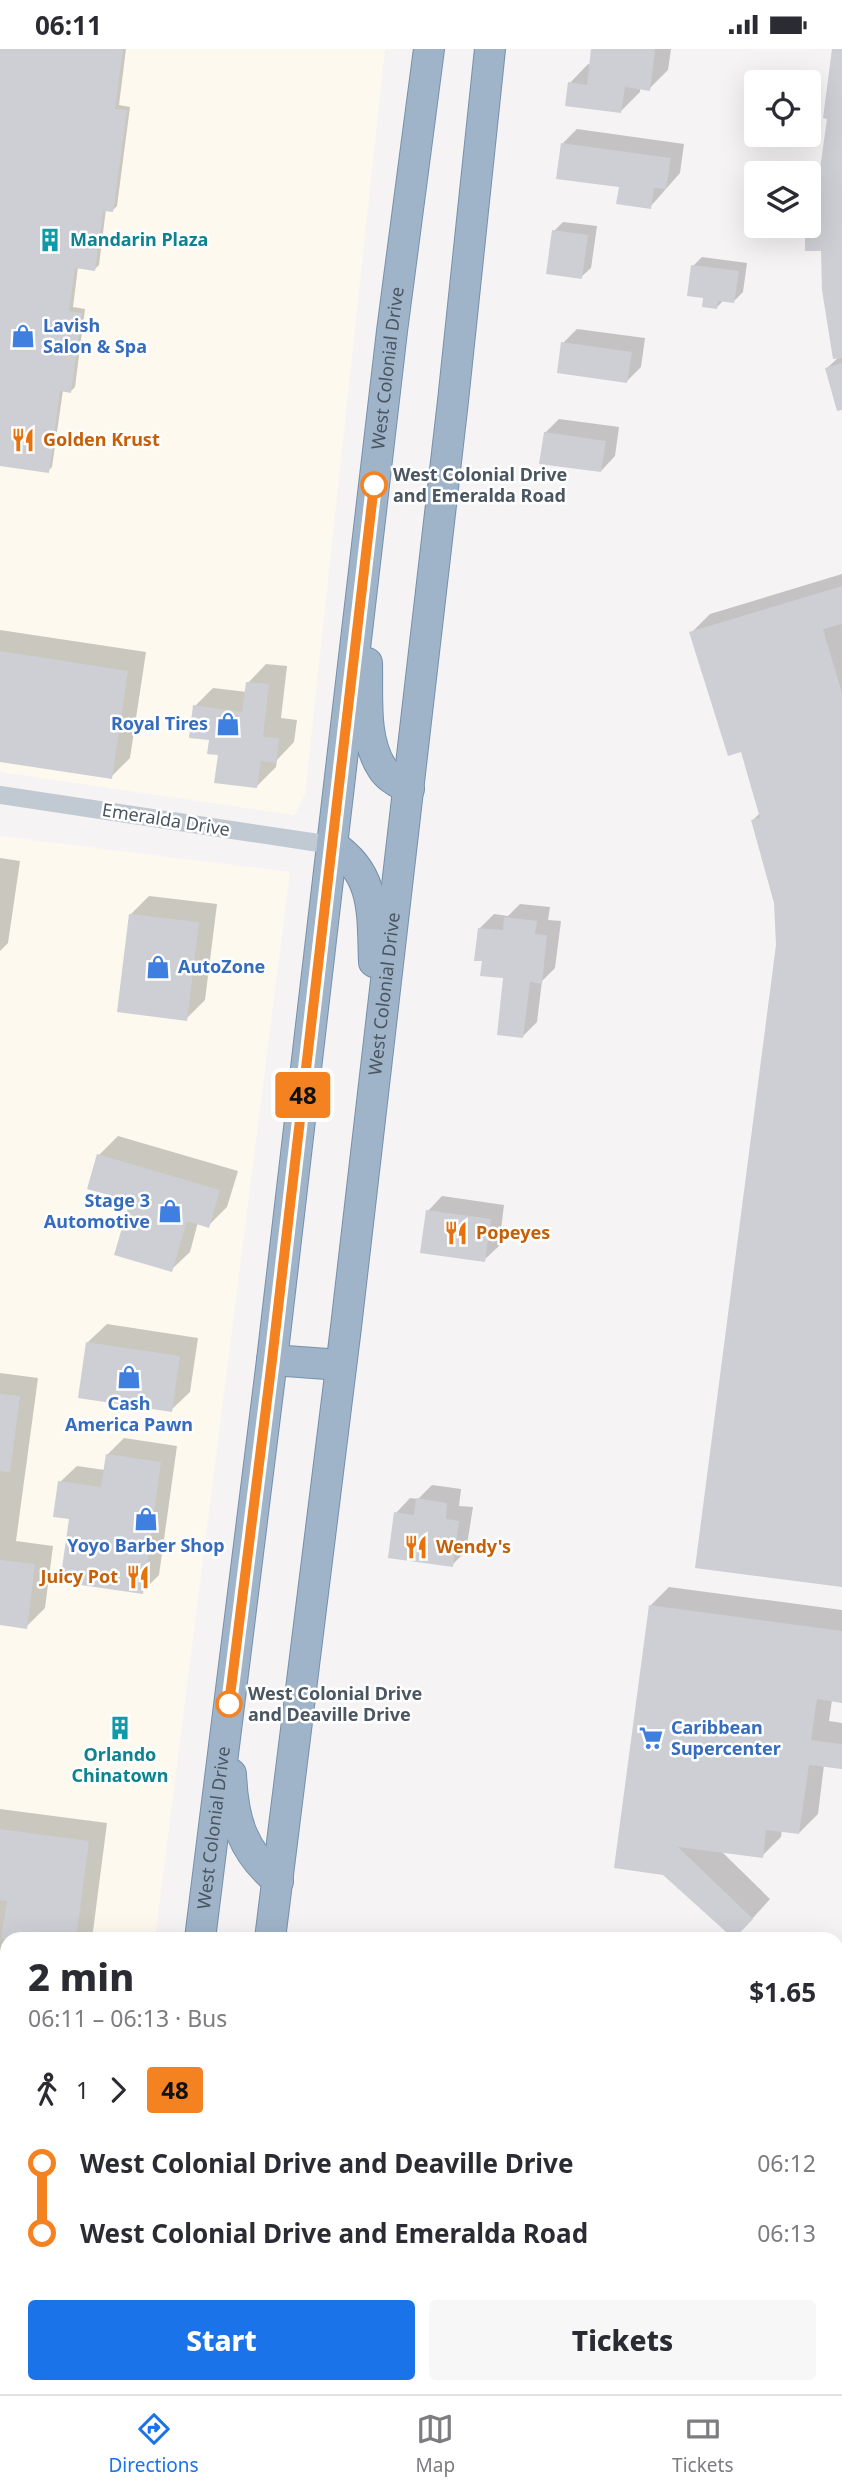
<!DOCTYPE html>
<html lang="en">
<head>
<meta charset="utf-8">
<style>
	:root { --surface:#fff; --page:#f7f7f7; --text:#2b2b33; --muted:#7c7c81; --line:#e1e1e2; --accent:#1a73e8 }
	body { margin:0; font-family:"Noto Sans",sans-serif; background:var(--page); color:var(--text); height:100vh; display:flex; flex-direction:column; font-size:26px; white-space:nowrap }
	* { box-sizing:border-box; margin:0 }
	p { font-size:23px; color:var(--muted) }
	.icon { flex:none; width:38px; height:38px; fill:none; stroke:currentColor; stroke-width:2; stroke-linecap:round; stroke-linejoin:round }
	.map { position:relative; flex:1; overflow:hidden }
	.drawer { position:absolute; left:0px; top:1883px; width:844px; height:462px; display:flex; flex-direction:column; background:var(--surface); border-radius:21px 21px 0 0; box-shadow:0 7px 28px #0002 }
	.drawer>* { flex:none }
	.badge { padding:0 14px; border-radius:5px; font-size:24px; line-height:46px }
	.tools { position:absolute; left:744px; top:21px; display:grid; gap:14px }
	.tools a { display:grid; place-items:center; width:77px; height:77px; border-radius:7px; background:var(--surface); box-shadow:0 7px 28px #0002; font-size:35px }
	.map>.badge { position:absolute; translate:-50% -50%; box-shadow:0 0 0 4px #fff }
	.legs { display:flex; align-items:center; gap:10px; height:77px; padding:0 28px; font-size:23px }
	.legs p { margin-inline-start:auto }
	.overview { display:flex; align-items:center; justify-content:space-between; height:119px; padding:0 28px }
	h1 { font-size:38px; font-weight:800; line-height:52px }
	.cta { display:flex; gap:14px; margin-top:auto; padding:14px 28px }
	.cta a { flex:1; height:80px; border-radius:7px; background:var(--accent); color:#fff; font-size:28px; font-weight:800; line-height:80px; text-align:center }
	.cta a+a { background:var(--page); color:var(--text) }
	ul { padding:0 28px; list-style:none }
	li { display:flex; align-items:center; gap:24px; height:70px; font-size:26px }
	li i { display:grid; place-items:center; width:10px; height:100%; margin:0 9px; background:currentColor }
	li i::after { content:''; width:18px; height:18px; margin:-9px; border:5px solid; border-radius:50%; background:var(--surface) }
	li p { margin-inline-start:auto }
	li:first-child i { background:linear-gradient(#0000 50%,currentColor 0) }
	li:last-child i { background:linear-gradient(currentColor 50%,#0000 0) }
	.status { display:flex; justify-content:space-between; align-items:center; height:49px; padding:0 35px; background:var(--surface); direction:ltr }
	.status svg { height:19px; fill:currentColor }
	.tab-bar { display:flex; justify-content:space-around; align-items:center; height:98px; border-top:2px solid var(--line); background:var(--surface); font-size:19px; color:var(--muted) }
	.tab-bar a { display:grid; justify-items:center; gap:4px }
	.tab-bar .on { color:var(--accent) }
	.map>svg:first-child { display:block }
	.commercial { fill:#fdf9ef }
	.shadow { fill:#0003 }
	.building { fill:#cdcfd5 }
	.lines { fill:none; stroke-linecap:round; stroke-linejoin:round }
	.trunk-casing { stroke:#7690ad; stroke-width:32 }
	.minor { stroke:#c1cad2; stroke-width:18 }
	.trunk { stroke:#9fb4c9; stroke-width:30 }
	.line-1-casing { stroke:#fff; stroke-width:16 }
	.line-1 { stroke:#f58220; stroke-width:10 }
	.stop-1-dot { fill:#fff; stroke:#f58220; stroke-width:3.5 }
	.labels { text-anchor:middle; stroke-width:5; stroke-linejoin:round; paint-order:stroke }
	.culture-label { font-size:18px; font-weight:bold; fill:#0d838f; stroke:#fff; text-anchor:start }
	.shop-label { font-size:18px; font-weight:bold; fill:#366cbe; stroke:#fff; text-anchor:start }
	.street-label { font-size:18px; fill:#4a5661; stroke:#fff }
	.food-label { font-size:18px; font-weight:bold; fill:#c56008; stroke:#fff; text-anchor:start }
	.stop-label { font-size:18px; font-weight:bold; fill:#4a5661; stroke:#fff; text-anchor:start }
</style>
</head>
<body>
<div class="status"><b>06:11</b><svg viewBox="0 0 49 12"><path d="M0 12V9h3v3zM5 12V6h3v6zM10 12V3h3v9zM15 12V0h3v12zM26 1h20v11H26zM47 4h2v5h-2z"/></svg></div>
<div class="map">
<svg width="842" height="2345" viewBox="0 0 842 2345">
	<rect width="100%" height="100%" fill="#f5f3f3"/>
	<g class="commercial">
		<path d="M0,0H385L305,746L294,766L0,723Z"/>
		<path d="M0,787L290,823L155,1890H7V2012L0,2010Z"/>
	</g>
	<g class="shadow">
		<path d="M0,0H126L119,56L130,58L117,157L113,161L106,160L99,216L95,220L78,218L73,258L85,260L75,338L71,342L63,341L52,418L48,422L0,415Z"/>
		<path d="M593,0H671L668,21L649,40L640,39V43L621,62L570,34L588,15L591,16Z"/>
		<path d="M842,7V354L827,319L839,308L823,201H807V177H808V168L816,160Z"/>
		<path d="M577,80L684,95L680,124L650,158L563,94Z"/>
		<path d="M563,173L597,177L591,219L581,228L554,182Z"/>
		<path d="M702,208L747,214L743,243L734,252L724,251L717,258L705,247L693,217Z"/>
		<path d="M577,280L645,289L641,318L627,332L563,294Z"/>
		<path d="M559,370L619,378L615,407L601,422L545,384Z"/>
		<path d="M842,525V1536L775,854L752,772L760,764L743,701L691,584L710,565Z"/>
		<path d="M0,581L146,603L130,709L111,728L0,711Z"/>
		<path d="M266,615L287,617L281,669L297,671L294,693L277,711L276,718L257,737L220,705L195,657L213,639L247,643L248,634Z"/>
		<path d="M0,809L20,812L8,894L0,902Z"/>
		<path d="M149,847L217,855L205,951L186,970L131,865Z"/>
		<path d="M520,855L550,858L548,871L561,872L555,919L542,932L537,973L523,987L505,928L483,911L480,879L494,865L508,867Z"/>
		<path d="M118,1087L238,1122L227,1158L208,1177L198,1173L190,1203L171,1221L132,1151L99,1106Z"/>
		<path d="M442,1147L504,1156L499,1197L484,1211L428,1162Z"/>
		<path d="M107,1275L198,1289L190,1343L171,1361L88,1293Z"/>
		<path d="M0,1324L38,1329L16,1492L53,1497L45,1559L26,1578L0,1574Z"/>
		<path d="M124,1389L177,1397L159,1526L142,1543L71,1469L60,1433L77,1417L105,1421L107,1406Z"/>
		<path d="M432,1436L461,1440L459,1457L473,1458L466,1502L452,1516L396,1464L410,1449L418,1450Z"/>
		<path d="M669,1538L842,1561V1652L832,1651L829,1672L842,1674V1718L824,1716L818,1765L799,1784L782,1781L781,1788L762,1807L720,1801L770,1850L752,1870L663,1824L650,1557Z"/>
		<path d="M0,1760L107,1774L92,1890H7V2005L0,2004Z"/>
		<path d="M7,2141V2213L0,2212V2156L1,2146Z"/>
		<path d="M7,2290V2338H62L61,2345H0V2297Z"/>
		<path d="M268,2338H325L324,2345H265Z"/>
		<path d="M328,2338H338L337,2345H327Z"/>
		<path d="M503,2338H567L564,2345H510L511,2339Z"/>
	</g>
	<g class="building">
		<path d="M0,0H123L115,60L127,61L113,163L103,162L95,222L75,219L69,262L82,264L71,344L60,342L49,424L0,417Z"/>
		<path d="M591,0H655L650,42L625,38L621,64L565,57L568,33L587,36Z"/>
		<path d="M832,0H842V309L833,310L822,241L821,202H805V177H808V169H813L827,70L823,69Z"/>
		<path d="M561,94L671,109L666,140L654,139L651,160L616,155L619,138L556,130Z"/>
		<path d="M552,181L588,186L582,230L546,225Z"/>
		<path d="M691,216L739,222L734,254L718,252L717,260L702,258L703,249L687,247Z"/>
		<path d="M561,293L632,303L627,334L557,324Z"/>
		<path d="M842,314V361L837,362L825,319Z"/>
		<path d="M544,383L606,392L601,423L539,415Z"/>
		<path d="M842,537V575L823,580L842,644V1538L695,1519L776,896L774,854L751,771L760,769L741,703L728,707L689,583Z"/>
		<path d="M0,602L128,622L112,730L0,713Z"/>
		<path d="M246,633L269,635L263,688L279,689L276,714L261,712L257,739L214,734L218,706L207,705L209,691L189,689L193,656L242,663Z"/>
		<path d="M129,865L199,873L187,972L117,963Z"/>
		<path d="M504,868L537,872L535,885L547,886L542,935L530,933L523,989L497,986L503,929L480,927L482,912H474L478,879L503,881Z"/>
		<path d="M97,1105L220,1141L209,1179L187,1172L172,1223L114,1206L130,1152L87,1140Z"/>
		<path d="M426,1161L491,1170L485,1213L420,1204Z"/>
		<path d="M86,1293L180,1307L172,1363L78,1349Z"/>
		<path d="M0,1345L20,1347L10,1423L0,1422Z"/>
		<path d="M106,1405L161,1413L143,1545L60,1533L69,1470L53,1468L58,1432L101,1438Z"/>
		<path d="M416,1449L447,1454L446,1470L459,1472L453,1518L388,1509L394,1463L414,1466Z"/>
		<path d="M0,1511L35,1515L27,1580L0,1576Z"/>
		<path d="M649,1556L842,1582V1654L817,1650L811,1691L842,1695V1720L809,1716L799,1785L766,1781L763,1809L678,1798L753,1870L734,1890L663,1826L614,1819Z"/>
		<path d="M0,1780L89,1792L76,1890H1L7,1852L0,1851Z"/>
	</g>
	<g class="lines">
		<g class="trunk-casing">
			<g id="trunk">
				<path d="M367,614C368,647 363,690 382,719C388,729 399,734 409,740"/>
				<path d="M332,796C377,825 372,866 374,913"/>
				<path d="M272,1311L341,1316"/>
				<path d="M231,1725C233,1771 242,1802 278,1832"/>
				<path id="s1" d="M200,1890L272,1311L392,282L429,0"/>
				<path id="s2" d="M270,1890L346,1278L453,352L490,0"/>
				<path d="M141,2345L142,2338"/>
				<path d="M211,2345L212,2338"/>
			</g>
		</g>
		<g class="minor">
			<path d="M0,746L332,796"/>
			<path d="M0,2057L7,2059"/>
			<path d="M836,2102L842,2097"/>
			<path d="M668,2345L669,2338"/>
		</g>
		<use href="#trunk" class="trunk"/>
	</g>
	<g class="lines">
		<g class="line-1-casing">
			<path id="line-1" d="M229,1655L272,1311L374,436"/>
		</g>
		<use href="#line-1" class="line-1"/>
	</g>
	<defs>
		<g id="building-bare" transform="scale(1.89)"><path d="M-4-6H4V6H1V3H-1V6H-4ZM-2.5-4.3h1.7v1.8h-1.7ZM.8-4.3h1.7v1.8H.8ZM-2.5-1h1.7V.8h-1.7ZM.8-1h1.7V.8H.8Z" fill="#0f9aa8" stroke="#fff" stroke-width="2.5" paint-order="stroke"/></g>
		<g id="shop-bare" transform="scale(1.89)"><path d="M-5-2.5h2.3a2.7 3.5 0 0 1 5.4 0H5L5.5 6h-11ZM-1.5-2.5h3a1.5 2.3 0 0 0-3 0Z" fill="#3f7fe0" stroke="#fff" stroke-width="2.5" paint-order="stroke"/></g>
		<g id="restaurant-bare" transform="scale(1.89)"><path d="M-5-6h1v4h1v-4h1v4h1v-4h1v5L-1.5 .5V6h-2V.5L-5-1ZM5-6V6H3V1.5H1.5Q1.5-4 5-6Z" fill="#e8710a" stroke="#fff" stroke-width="2.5" paint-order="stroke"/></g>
		<g id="supermarket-bare" transform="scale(1.89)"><path d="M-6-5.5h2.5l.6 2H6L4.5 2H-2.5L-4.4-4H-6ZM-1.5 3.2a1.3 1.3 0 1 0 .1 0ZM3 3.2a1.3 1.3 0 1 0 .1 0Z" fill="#3f7fe0" stroke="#fff" stroke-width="2.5" paint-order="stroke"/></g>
	</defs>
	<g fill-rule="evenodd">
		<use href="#building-bare" x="50" y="191"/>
		<use href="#shop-bare" x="23" y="287"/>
		<use href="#restaurant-bare" x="23" y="391"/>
		<use href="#shop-bare" x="228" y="675"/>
		<use href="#shop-bare" x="158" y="918"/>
		<use href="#shop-bare" x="170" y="1162"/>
		<use href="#restaurant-bare" x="456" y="1184"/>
		<use href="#shop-bare" x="129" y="1328"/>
		<use href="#shop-bare" x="146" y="1470"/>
		<use href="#restaurant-bare" x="416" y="1498"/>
		<use href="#restaurant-bare" x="138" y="1528"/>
		<use href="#building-bare" x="120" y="1679"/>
		<use href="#supermarket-bare" x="651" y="1689"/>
	</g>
	<g class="stop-1-dot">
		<circle cx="374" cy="436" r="12"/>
		<circle cx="229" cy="1655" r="12"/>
	</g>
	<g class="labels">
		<g class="culture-label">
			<text x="70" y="197">Mandarin Plaza</text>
			<text x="120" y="1712" text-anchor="middle">Orlando<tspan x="120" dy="21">Chinatown</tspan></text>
		</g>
		<g class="shop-label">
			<text x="43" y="283">Lavish<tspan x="43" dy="21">Salon &amp; Spa</tspan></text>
			<text x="208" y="681" text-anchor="end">Royal Tires</text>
			<text x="178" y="924">AutoZone</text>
			<text x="150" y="1158" text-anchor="end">Stage 3<tspan x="150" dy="21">Automotive</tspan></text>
			<text x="129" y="1361" text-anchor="middle">Cash<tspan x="129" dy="21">America Pawn</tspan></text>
			<text x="146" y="1503" text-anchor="middle">Yoyo Barber Shop</text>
			<text x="671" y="1685">Caribbean<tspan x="671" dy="21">Supercenter</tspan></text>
		</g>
		<g class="street-label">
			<text dy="6" stroke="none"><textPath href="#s1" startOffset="1582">West Colonial Drive</textPath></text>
			<text transform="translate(166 771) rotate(9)" y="6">Emeralda Drive</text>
			<text dy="6" stroke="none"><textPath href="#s2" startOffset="952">West Colonial Drive</textPath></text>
			<text dy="6" stroke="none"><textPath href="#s1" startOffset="112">West Colonial Drive</textPath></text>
		</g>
		<g class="food-label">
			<text x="43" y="397">Golden Krust</text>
			<text x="476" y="1190">Popeyes</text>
			<text x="436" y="1504">Wendy's</text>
			<text x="118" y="1534" text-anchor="end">Juicy Pot</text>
		</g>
		<g class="stop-label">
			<text x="393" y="432">West Colonial Drive<tspan x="393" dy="21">and Emeralda Road</tspan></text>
			<text x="248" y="1651">West Colonial Drive<tspan x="248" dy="21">and Deaville Drive</tspan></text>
		</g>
	</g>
</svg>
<div class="tools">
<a><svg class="icon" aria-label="locate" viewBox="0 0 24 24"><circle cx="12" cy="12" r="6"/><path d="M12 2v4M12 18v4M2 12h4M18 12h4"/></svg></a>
<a><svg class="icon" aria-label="layers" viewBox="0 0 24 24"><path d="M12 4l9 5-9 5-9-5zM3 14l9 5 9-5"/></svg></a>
</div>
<b class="badge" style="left:303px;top:1046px;background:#f58220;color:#111">48</b>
<section class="drawer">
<div class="overview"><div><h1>2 min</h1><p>06:11 – 06:13 · Bus</p></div><b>$1.65</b></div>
<div class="legs"><svg class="icon" aria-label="walk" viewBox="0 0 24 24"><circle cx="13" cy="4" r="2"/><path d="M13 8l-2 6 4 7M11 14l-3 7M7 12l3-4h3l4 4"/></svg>1<svg class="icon" aria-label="forward" viewBox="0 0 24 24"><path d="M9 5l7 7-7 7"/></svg><b class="badge" style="background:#f58220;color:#111">48</b></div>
<ul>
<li><i style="color:#f58220"></i><b>West Colonial Drive and Deaville Drive</b><p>06:12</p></li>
<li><i style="color:#f58220"></i><b>West Colonial Drive and Emeralda Road</b><p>06:13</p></li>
</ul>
<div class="cta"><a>Start</a><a>Tickets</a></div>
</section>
</div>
<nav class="tab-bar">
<a class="on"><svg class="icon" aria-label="directions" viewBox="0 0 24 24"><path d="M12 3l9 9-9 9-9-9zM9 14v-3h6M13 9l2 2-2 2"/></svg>Directions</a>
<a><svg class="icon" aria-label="map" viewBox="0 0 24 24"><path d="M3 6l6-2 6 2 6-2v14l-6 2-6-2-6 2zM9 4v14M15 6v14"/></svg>Map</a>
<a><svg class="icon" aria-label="tickets" viewBox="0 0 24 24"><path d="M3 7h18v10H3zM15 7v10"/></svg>Tickets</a>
</nav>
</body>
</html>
